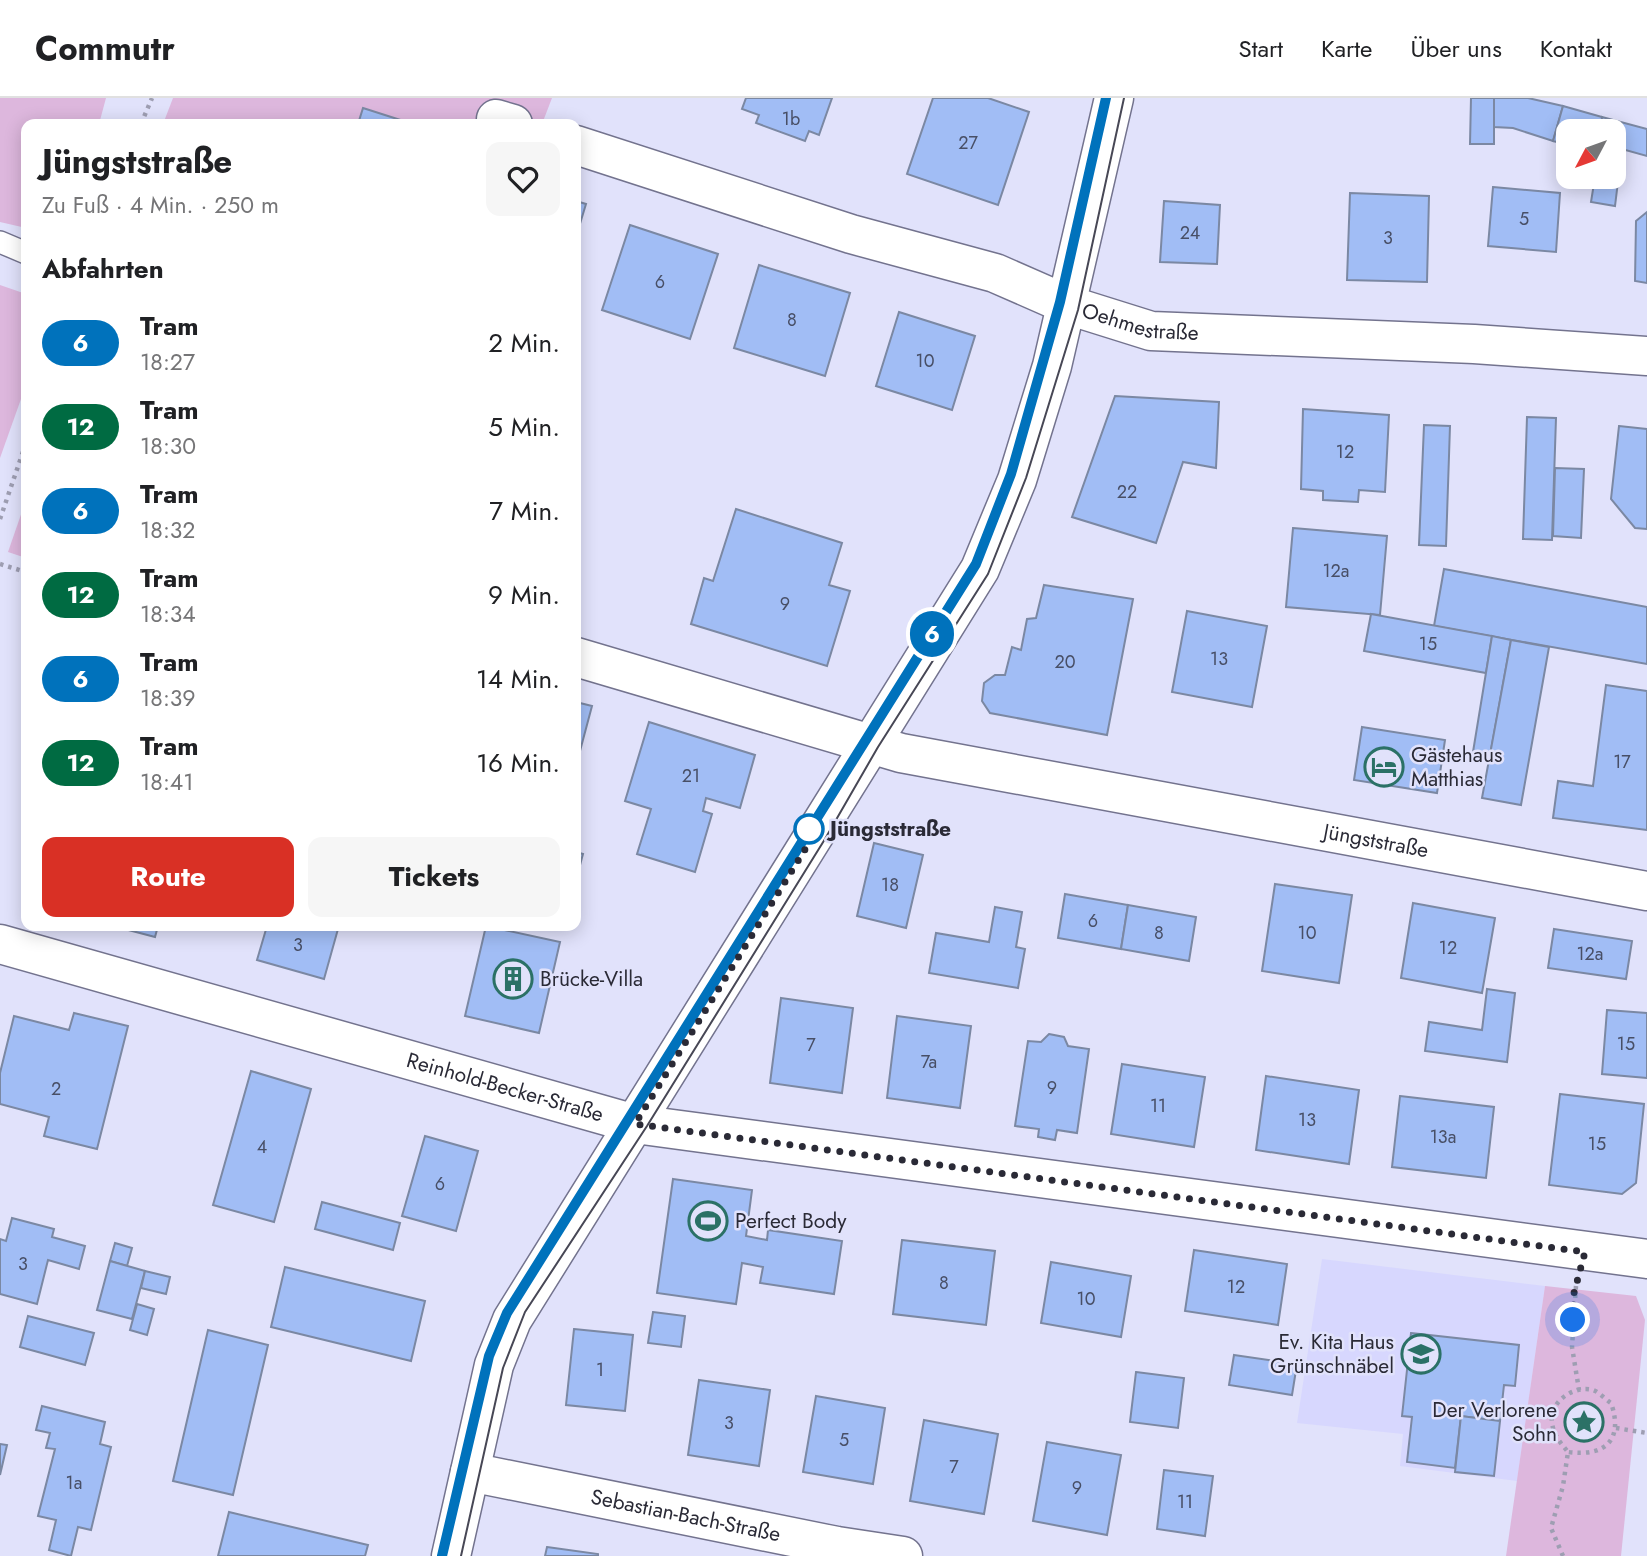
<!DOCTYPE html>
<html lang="de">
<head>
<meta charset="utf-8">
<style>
	:root { --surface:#fff; --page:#f6f6f6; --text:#202124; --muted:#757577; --line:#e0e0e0; --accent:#d93025 }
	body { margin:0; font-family:Jost,sans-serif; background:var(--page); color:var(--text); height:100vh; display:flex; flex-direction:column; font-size:26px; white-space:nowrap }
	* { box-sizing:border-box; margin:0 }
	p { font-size:23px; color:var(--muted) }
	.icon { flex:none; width:38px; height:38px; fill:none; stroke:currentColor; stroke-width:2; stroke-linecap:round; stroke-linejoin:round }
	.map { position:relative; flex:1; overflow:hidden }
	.panel { position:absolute; left:21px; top:21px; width:560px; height:812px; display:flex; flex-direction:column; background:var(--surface); border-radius:14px; box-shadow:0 4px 18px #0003 }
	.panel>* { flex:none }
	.badge { padding:0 14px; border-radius:23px; font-size:24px; line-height:46px }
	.needle { width:46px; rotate:229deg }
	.controls { position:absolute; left:1556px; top:21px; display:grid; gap:14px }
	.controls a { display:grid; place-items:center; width:70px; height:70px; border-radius:14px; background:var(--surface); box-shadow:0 4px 18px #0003; font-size:35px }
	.you { position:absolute; width:35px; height:35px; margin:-18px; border:5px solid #fff; border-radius:50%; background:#1a73e8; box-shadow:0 0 0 10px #1a73e833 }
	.map>.badge { position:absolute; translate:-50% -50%; box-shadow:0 0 0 4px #fff }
	h2 { padding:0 21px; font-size:26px; line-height:63px }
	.round { display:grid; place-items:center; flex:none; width:74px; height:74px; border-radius:14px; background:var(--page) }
	.overview { display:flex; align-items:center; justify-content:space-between; height:119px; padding:0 21px }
	h1 { font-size:33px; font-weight:700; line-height:52px }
	.cta { display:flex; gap:14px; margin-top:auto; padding:14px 21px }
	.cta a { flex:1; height:80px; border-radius:14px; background:var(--accent); color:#fff; font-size:28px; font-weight:700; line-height:80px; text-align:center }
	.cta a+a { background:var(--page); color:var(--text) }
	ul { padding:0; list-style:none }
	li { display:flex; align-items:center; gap:21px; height:84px; padding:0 21px }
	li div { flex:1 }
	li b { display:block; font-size:26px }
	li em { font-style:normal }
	li .badge { min-width:77px; font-weight:700; text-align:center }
	header { display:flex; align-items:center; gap:42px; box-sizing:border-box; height:98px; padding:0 35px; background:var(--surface); border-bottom:2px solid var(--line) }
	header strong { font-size:33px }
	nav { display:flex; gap:38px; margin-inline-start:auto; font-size:24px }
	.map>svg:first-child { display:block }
	.built { fill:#d7d7fe }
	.green { fill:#ddb7dd }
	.building { fill:#a1bdf5; stroke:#7b88a3; stroke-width:2 }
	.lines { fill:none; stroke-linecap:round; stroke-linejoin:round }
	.lane-casing { stroke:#73738e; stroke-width:24 }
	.street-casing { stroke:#73738e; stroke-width:41 }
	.secondary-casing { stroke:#73738e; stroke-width:41 }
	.path { stroke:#9e9eb2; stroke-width:4.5; stroke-dasharray:3.5 5; stroke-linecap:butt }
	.lane { stroke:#fff; stroke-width:21 }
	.street { stroke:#fff; stroke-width:38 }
	.secondary { stroke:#fff; stroke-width:38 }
	.tram { stroke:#474755; stroke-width:2 }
	.line-casing { stroke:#fff; stroke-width:16 }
	.line { stroke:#0072bc; stroke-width:10 }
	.walk { stroke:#2a2a36; stroke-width:7; stroke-dasharray:0 12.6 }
	.stop-dot { fill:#fff; stroke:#0072bc; stroke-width:3.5 }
	.labels { text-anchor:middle; stroke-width:5; stroke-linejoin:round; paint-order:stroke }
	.number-label { font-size:18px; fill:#484f66 }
	.street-label { font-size:21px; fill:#2a2a36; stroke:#e1e2fb }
	.poi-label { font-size:21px; fill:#2a2a36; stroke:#e1e2fb; text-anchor:start }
	.stop-label { font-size:21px; font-weight:bold; fill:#2a2a36; stroke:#e1e2fb; text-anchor:start }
</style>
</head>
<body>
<header>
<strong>Commutr</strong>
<nav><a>Start</a><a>Karte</a><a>Über uns</a><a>Kontakt</a></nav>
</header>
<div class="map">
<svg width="1647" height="1458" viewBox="0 0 1647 1458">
	<rect width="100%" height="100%" fill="#e1e2fb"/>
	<path class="built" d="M1322,1161L1545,1188L1517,1383L1400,1368L1403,1336L1297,1325Z"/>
	<g class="green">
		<path d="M0,0H106L99,26H26V130L0,124Z"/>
		<path d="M173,0H552L542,26H163Z"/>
		<path d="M0,187L26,196V287L0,360Z"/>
		<path d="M26,402V460L8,454Z"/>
		<path d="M1545,1188L1636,1198L1645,1222L1621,1458H1506Z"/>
	</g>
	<g class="building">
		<path d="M746,0H832L819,37L809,33L805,43L756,25L759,17L742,11Z"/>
		<path d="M933,0H988L1029,14L998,107L907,76Z"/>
		<path d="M1471,0H1494V46H1470Z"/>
		<path d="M1494,0H1528L1563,8L1553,43L1513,30L1494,29Z"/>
		<path d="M1563,8L1602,19L1601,33H1568V47L1553,43Z"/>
		<path d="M363,10L413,26H358Z"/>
		<path d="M1602,19L1647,31V58L1622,51L1615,108L1591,104L1595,79H1614V33H1601Z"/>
		<path d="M1493,89L1560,95L1556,154L1488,148Z"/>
		<path d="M1350,95L1429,98L1427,184L1347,182Z"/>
		<path d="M576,103L586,106L576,139Z"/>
		<path d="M1164,103L1220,107L1217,166L1160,164Z"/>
		<path d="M1647,114V185L1635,183L1636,123Z"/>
		<path d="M630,127L718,156L690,241L602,212Z"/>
		<path d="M759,167L850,195L825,278L734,250Z"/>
		<path d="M899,214L975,238L952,312L876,288Z"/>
		<path d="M1115,298L1219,304L1216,370L1183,364L1156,445L1072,419Z"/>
		<path d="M1303,311L1389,317L1385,394L1359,392L1358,404L1323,402V393L1301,391Z"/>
		<path d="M1527,319L1556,320L1552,442L1523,441Z"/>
		<path d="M1424,327L1450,328L1446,448L1419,447Z"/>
		<path d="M1619,328L1647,331V431L1635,430L1611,401Z"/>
		<path d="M1555,370L1584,371L1581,440L1553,438Z"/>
		<path d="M736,411L842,445L829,487L850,493L827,568L691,526L704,480L713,483Z"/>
		<path d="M1293,430L1387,438L1380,517L1286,509Z"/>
		<path d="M1444,471L1647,509V566L1434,528Z"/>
		<path d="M1044,487L1133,501L1107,637L990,615L982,603L984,585L995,577H1005L1012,549L1021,552L1027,521L1036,520Z"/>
		<path d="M1187,513L1267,528L1252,609L1172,594Z"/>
		<path d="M1371,516L1492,538L1486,575L1364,553Z"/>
		<path d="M1492,538L1511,542L1489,663L1472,660Z"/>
		<path d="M1511,542L1549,549L1521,707L1482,700Z"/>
		<path d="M1606,587L1647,593V732L1553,720L1558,683L1593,688Z"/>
		<path d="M576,604L592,608L576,668Z"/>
		<path d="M649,624L755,657L740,710L706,700L703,713L712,716L695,774L637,756L651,711L625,703Z"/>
		<path d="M1362,629L1445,642L1437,695L1354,682Z"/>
		<path d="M874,745L923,757L906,830L857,818Z"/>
		<path d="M576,754L583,756L576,782Z"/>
		<path d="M1275,786L1352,797L1339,885L1262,873Z"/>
		<path d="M1065,796L1128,807L1121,851L1058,840Z"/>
		<path d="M1413,805L1495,820L1482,895L1401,880Z"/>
		<path d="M1128,807L1196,819L1189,863L1121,851Z"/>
		<path d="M995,809L1022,814L1016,849L1025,851L1018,890L929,875L936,835L989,844Z"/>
		<path d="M122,828H158L155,839L121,830Z"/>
		<path d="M267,828L338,831L324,881L257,862Z"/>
		<path d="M486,828L560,844L539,935L465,918Z"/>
		<path d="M1554,831L1632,843L1626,881L1548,870Z"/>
		<path d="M1487,891L1515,895L1507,964L1425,953L1429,924L1482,932Z"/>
		<path d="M781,900L853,910L842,995L770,985Z"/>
		<path d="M1607,912L1647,915V980L1602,976Z"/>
		<path d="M74,915L128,928L97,1051L44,1038L49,1019L0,1006V975L14,918L69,932Z"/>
		<path d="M897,918L971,928L960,1010L887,1000Z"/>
		<path d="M1049,936L1064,939L1068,948L1089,951L1077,1035L1057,1032L1055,1042L1038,1039L1039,1031L1015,1028L1028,943L1041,944Z"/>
		<path d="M1122,966L1205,979L1194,1049L1111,1036Z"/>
		<path d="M251,973L311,991L274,1124L213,1107Z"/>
		<path d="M1266,978L1359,992L1349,1066L1256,1052Z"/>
		<path d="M1560,996L1644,1006L1636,1085L1622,1096L1549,1087Z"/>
		<path d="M1400,998L1494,1009L1486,1080L1392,1069Z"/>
		<path d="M425,1038L478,1053L456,1133L402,1118Z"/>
		<path d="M673,1081L752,1092L746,1138L767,1142L768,1132L842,1143L834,1196L760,1185L763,1169L742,1165L736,1206L657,1195Z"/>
		<path d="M322,1104L400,1125L393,1152L315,1131Z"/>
		<path d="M12,1120L54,1131L52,1139L85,1148L79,1171L48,1162L37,1206L0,1196V1141L6,1143Z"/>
		<path d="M902,1142L995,1153L986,1227L893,1216Z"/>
		<path d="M115,1145L132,1150L127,1168L110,1163Z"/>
		<path d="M1194,1152L1287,1166L1278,1227L1185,1213Z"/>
		<path d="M110,1163L145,1173L132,1221L97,1212Z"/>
		<path d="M1051,1164L1131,1178L1121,1239L1041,1225Z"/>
		<path d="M285,1169L425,1203L411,1263L271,1229Z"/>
		<path d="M145,1173L170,1179L166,1196L141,1190Z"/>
		<path d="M137,1206L154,1211L147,1237L130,1232Z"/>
		<path d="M653,1214L685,1218L681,1249L648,1245Z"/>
		<path d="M28,1218L94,1235L85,1267L20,1249Z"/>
		<path d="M574,1231L633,1237L625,1313L566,1307Z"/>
		<path d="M208,1232L268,1247L233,1397L173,1383Z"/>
		<path d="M1411,1235L1519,1247L1515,1288L1504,1287L1500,1323L1461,1318L1455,1370L1407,1364L1412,1319L1402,1318Z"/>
		<path d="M1234,1257L1297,1266L1292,1297L1229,1287Z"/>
		<path d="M1136,1274L1184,1280L1178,1330L1130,1324Z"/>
		<path d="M699,1282L770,1292L759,1368L688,1357Z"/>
		<path d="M816,1298L885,1310L873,1386L803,1374Z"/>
		<path d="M42,1308L105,1324L100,1346L111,1349L91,1432L78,1429L71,1458L49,1452L56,1422L38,1418L55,1351L46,1350L50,1335L36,1332Z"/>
		<path d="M1461,1318L1500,1323L1494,1378L1455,1374Z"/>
		<path d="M924,1322L998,1336L984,1416L910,1403Z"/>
		<path d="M1047,1344L1121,1357L1107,1437L1033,1423Z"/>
		<path d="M0,1346L7,1347L0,1377Z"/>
		<path d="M1164,1372L1213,1378L1205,1438L1157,1431Z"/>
		<path d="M229,1414L368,1447L365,1458H218Z"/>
		<path d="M547,1449L598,1456V1458H545Z"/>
	</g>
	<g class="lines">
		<g class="lane-casing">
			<path id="lane" d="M0,144L26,155"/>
		</g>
		<g class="street-casing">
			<g id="street">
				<path d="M496,21L513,26"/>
				<path d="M576,47L851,136L995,175L1068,207"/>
				<path id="s1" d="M576,559L901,655L1647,793"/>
				<path id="s2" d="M0,846L635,1026L1647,1161"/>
				<path id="s3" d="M470,1374L837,1448L903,1458"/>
			</g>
		</g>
		<g class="secondary-casing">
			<g id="secondary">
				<path id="s4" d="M1068,207L1151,233L1474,246L1647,258"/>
				<path d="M451,1458L494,1267L512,1222L980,471L1017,382L1052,268L1114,0"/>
			</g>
		</g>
		<g class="path">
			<path d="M141,26L152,0"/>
			<path d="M0,421L26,345"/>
			<path d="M0,466L26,474"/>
			<path d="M1576,1188L1572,1249L1579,1292"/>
			<path d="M1616,1330L1647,1335"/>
			<path d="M1563,1458L1551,1430L1563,1388L1568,1354C1560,1344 1554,1338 1552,1325C1549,1304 1573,1287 1593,1292C1599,1294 1605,1301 1611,1305C1624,1342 1605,1359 1568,1354"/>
		</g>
		<use href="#lane" class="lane"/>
		<use href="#street" class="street"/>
		<use href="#secondary" class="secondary"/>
		<g class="tram">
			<path d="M442,1458L489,1258L507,1215L976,466C1034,315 1073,159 1106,0"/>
			<path d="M461,1458L503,1270L525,1214L647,1028L825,741L878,649L988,476L1026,380L1078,212L1124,0"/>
		</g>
	</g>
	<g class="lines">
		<g class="line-casing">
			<path id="line" d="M442,1458L489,1258L507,1215L976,466L1011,376L1060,204L1106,0"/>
		</g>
		<use href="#line" class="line"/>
		<path class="walk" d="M809,731L814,737L635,1026L1585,1154L1574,1195L1573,1222"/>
	</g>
	<defs>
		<g id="hotel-ring" transform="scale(2.0125)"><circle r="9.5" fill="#e1e2fb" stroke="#2b7166" stroke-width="1.5"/><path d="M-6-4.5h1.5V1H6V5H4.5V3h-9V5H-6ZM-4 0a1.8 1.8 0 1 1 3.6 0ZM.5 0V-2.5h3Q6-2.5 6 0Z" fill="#2b7166"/></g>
		<g id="building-ring" transform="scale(2.0125)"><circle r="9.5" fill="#e1e2fb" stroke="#2b7166" stroke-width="1.5"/><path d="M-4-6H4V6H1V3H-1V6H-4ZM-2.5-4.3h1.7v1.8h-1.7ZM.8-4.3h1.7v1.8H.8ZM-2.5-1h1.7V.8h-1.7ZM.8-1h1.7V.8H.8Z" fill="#2b7166"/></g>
		<g id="stadium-ring" transform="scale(2.0125)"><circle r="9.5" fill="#e1e2fb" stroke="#2b7166" stroke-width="1.5"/><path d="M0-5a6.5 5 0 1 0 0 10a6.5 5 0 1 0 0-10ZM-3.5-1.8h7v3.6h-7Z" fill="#2b7166"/></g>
		<g id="school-ring" transform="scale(2.0125)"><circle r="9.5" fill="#e1e2fb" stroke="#2b7166" stroke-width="1.5"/><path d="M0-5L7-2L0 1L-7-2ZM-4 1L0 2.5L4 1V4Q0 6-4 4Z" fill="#2b7166"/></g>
		<g id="sight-ring" transform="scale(2.0125)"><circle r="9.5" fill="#e1e2fb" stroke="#2b7166" stroke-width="1.5"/><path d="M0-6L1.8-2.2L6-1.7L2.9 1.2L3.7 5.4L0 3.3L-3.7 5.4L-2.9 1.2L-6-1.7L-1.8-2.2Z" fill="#2b7166"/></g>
	</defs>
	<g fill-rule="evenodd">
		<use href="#hotel-ring" x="1384" y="669"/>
		<use href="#building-ring" x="513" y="881"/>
		<use href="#stadium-ring" x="708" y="1123"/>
		<use href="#school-ring" x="1421" y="1256"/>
		<use href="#sight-ring" x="1584" y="1324"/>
	</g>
	<circle class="stop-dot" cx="809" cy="731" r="14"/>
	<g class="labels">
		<g class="number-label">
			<text x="791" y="27">1b</text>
			<text x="968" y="51">27</text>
			<text x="1524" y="127">5</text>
			<text x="1190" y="141">24</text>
			<text x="1388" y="146">3</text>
			<text x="660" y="190">6</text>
			<text x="792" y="228">8</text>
			<text x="925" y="269">10</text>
			<text x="1345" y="360">12</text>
			<text x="1127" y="400">22</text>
			<text x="1336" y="479">12a</text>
			<text x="785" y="512">9</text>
			<text x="1428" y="552">15</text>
			<text x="1219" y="567">13</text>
			<text x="1065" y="570">20</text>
			<text x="1622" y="670">17</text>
			<text x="691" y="684">21</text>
			<text x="890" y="793">18</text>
			<text x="1093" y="829">6</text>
			<text x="1159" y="841">8</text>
			<text x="1307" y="841">10</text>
			<text x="298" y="853">3</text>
			<text x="1448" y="856">12</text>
			<text x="1590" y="862">12a</text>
			<text x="1626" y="952">15</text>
			<text x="811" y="953">7</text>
			<text x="929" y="970">7a</text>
			<text x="1052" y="996">9</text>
			<text x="56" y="997">2</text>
			<text x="1158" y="1014">11</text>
			<text x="1307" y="1028">13</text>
			<text x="1443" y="1045">13a</text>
			<text x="1597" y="1052">15</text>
			<text x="262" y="1055">4</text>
			<text x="440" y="1092">6</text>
			<text x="23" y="1172">3</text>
			<text x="944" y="1191">8</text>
			<text x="1236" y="1195">12</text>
			<text x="1086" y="1207">10</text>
			<text x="600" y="1278">1</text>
			<text x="729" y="1331">3</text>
			<text x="844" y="1348">5</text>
			<text x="954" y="1375">7</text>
			<text x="74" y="1391">1a</text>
			<text x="1077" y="1396">9</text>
			<text x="1185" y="1410">11</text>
		</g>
		<g class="street-label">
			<text dy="7" stroke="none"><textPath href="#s4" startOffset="75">Oehmestraße</textPath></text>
			<text dy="7" stroke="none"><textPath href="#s1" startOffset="822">Jüngststraße</textPath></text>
			<text dy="7" stroke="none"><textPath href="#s2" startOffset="525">Reinhold-Becker-Straße</textPath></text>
			<text dy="7" stroke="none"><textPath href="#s3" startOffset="220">Sebastian-Bach-Straße</textPath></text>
		</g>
		<g class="poi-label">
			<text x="1411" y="664">Gästehaus<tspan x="1411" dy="24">Matthias</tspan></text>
			<text x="540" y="888">Brücke-Villa</text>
			<text x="735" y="1130">Perfect Body</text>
			<text x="1394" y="1251" text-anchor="end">Ev. Kita Haus<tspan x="1394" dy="24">Grünschnäbel</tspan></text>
			<text x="1557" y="1319" text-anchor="end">Der Verlorene<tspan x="1557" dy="24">Sohn</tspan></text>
		</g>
		<g class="stop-label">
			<text x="830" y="738">Jüngststraße</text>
		</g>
	</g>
</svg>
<div class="controls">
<a><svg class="needle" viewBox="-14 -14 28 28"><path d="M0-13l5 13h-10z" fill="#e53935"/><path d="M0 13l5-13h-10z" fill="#757577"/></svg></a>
</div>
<div class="you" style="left:1573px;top:1222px"></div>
<b class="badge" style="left:932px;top:536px;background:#0072bc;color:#fff">6</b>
<section class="panel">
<div class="overview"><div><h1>Jüngststraße</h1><p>Zu Fuß · 4 Min. · 250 m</p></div><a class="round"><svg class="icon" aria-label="heart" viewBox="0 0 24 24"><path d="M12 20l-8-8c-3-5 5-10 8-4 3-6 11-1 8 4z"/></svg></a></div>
<h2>Abfahrten</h2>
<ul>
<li><span class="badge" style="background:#0072bc;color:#fff">6</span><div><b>Tram</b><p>18:27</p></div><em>2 Min.</em></li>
<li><span class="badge" style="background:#006b42;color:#fff">12</span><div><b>Tram</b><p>18:30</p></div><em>5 Min.</em></li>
<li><span class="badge" style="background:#0072bc;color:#fff">6</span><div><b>Tram</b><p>18:32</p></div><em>7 Min.</em></li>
<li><span class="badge" style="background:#006b42;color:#fff">12</span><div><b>Tram</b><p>18:34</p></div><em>9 Min.</em></li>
<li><span class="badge" style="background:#0072bc;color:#fff">6</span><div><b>Tram</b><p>18:39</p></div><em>14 Min.</em></li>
<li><span class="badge" style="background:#006b42;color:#fff">12</span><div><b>Tram</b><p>18:41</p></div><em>16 Min.</em></li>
</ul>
<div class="cta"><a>Route</a><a>Tickets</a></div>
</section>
</div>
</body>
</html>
